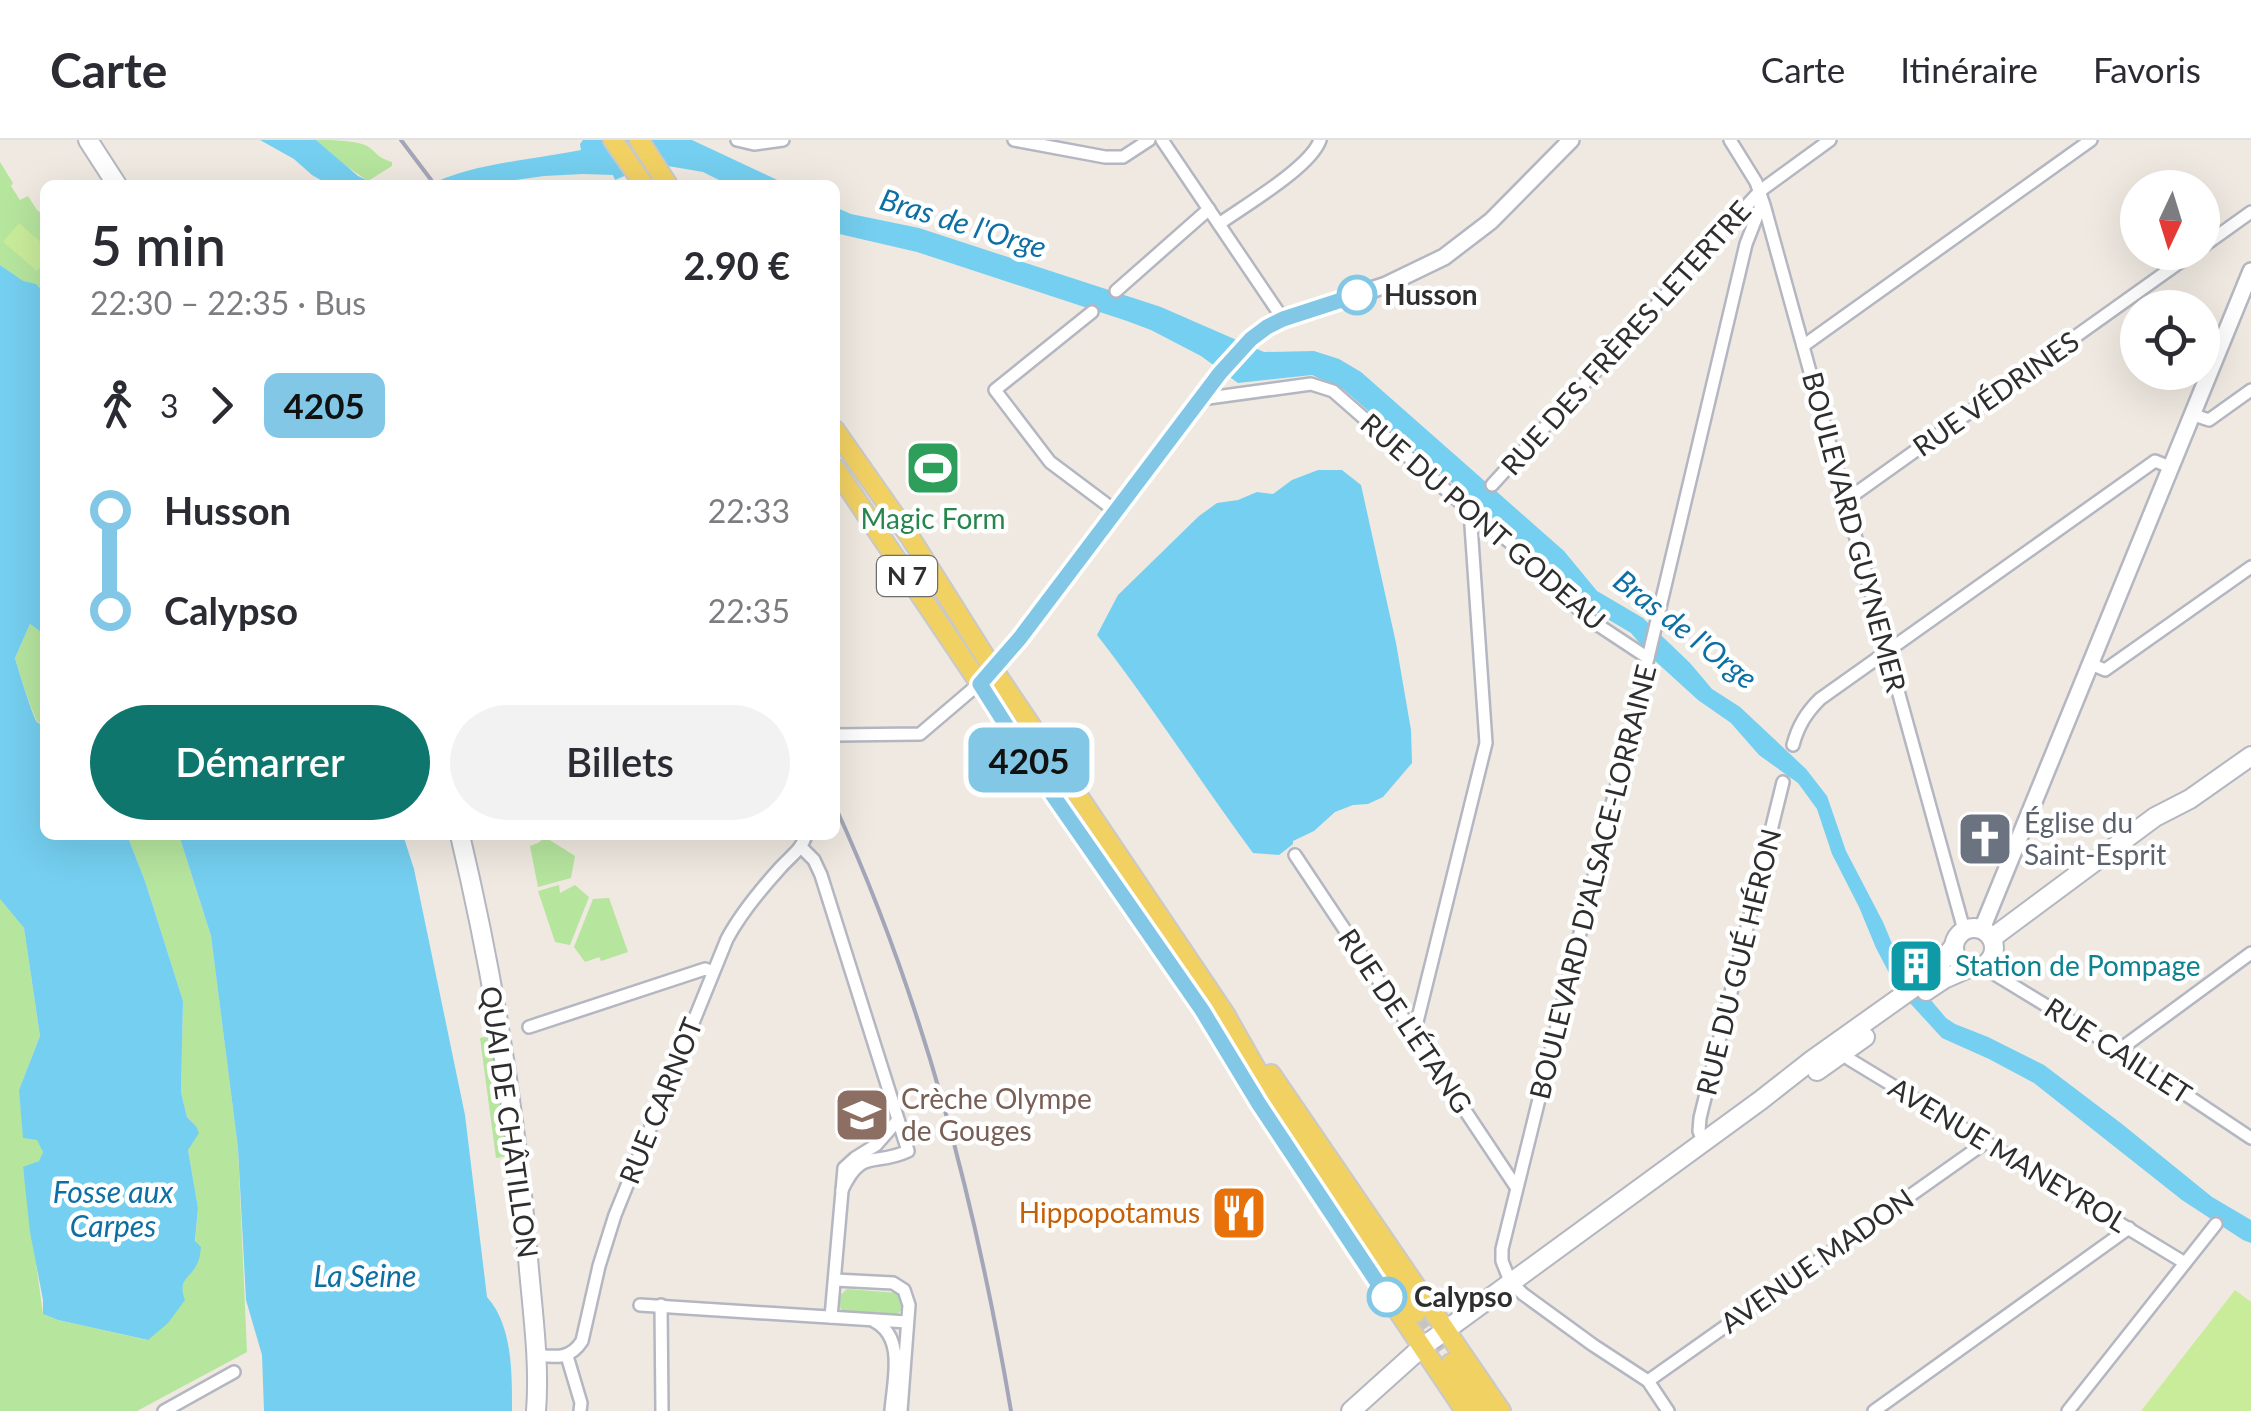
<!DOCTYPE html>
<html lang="fr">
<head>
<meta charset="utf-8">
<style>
	:root { --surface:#fff; --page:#f2f2f3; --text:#2b2b33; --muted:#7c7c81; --line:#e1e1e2; --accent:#0f766e }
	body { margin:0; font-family:Lato,sans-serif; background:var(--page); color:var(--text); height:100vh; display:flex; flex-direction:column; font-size:38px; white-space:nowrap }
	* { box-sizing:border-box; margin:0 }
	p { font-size:32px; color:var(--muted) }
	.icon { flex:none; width:55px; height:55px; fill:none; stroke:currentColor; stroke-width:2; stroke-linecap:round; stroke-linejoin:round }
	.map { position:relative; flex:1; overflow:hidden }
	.side { position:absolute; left:40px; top:40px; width:800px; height:660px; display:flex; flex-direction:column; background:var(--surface); border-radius:15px; box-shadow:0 10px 40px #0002 }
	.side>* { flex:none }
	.badge { padding:0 20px; border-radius:15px; font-size:35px; line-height:65px }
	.needle { width:65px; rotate:184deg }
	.fabs { position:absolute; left:2120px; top:30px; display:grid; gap:20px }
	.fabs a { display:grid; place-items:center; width:100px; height:100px; border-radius:50%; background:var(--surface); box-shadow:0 10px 40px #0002; font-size:50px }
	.map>.badge { position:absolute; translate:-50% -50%; box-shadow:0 0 0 5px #fff }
	.legs { display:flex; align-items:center; gap:15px; height:110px; padding:0 50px; font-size:32px }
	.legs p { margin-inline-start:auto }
	.overview { display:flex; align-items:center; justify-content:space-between; height:170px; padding:0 50px }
	h1 { font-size:55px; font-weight:600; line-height:75px }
	.action { display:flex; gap:20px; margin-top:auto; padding:20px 50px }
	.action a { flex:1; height:115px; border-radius:60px; background:var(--accent); color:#fff; font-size:40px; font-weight:600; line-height:115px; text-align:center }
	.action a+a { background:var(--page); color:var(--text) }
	ul { padding:0 50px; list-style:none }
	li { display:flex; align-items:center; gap:35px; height:100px; font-size:38px }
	li i { display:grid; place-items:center; width:15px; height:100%; margin:0 12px; background:currentColor }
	li i::after { content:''; width:25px; height:25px; margin:-12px; border:8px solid; border-radius:50%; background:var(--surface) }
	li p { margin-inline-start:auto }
	li:first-child i { background:linear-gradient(#0000 50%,currentColor 0) }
	li:last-child i { background:linear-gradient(currentColor 50%,#0000 0) }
	header { display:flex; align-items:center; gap:60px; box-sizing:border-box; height:140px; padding:0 50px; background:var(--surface); border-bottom:2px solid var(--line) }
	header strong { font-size:48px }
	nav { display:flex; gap:55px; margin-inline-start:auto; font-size:35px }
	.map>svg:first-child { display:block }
	.green { fill:#b6e59e }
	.pitch { fill:#c9ec9a }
	.water { fill:#75cff0 }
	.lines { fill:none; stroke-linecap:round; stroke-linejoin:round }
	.primary-tunnel { stroke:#c8c4bd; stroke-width:18; stroke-dasharray:18 9; stroke-linecap:butt }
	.minor-casing { stroke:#b4b7c1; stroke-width:16 }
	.tertiary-casing { stroke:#b4b7c1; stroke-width:20 }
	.secondary-casing { stroke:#b4b7c1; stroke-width:22 }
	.primary-casing { stroke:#c9c9c9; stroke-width:22 }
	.minor { stroke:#fff; stroke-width:11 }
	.tertiary { stroke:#fff; stroke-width:15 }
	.secondary { stroke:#fff; stroke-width:18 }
	.primary { stroke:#f2d163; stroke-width:18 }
	.rail { stroke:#a3a6b8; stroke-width:4 }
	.line-1-casing { stroke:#fff; stroke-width:22 }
	.line-1 { stroke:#82c8e6; stroke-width:15 }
	.stop-1-dot { fill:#fff; stroke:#82c8e6; stroke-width:5 }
	.labels { text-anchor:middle; stroke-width:9; stroke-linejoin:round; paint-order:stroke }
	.shield { fill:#fff; stroke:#6d6d6d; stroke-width:2.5 }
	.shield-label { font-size:25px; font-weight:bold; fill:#2e2e2e }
	.stop-label { font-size:28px; font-weight:bold; fill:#2e2e2e; stroke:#fff; text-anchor:start }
	.street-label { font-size:28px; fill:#2e2e2e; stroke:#fff }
	.leisure-label { font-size:28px; fill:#27864d; stroke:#fff }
	.worship-label { font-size:28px; fill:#5b616d; stroke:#fff; text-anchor:start }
	.culture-label { font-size:28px; fill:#0d838f; stroke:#fff; text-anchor:start }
	.education-label { font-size:28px; fill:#785e54; stroke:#fff; text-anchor:start }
	.food-label { font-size:28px; fill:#c56008; stroke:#fff; text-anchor:end }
	.water-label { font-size:30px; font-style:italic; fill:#0d6fa3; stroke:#fff }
</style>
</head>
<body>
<header>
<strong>Carte</strong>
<nav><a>Carte</a><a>Itinéraire</a><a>Favoris</a></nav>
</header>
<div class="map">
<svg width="2251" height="1271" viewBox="0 0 2251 1271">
	<rect width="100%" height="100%" fill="#efe9e1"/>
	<g class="green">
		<path d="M316,0C332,0 350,0 365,5C377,11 375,17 392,22V26L368,41L345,25Z"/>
		<path d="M0,22L13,43L11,46L20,60L28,56L37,70L45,76V153L36,144L23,142L0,125Z"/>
		<path d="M30,484L45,495V586C43,584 40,584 38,582C33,577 18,528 15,518Z"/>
		<path d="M127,695H179L211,796L238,1008L247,1212L137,1271H0V759L24,788L40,896L19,950L43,1012L39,1021L23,1028L43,1174L58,1180L147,1200L181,1150L187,1134L193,1130L198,1068L188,1010L196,986L187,977L181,952L183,861L145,741Z"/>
		<path d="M545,697L575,716L571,738L538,747L530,706L538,703Z"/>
		<path d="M559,745L560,753L575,745L589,757L570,805L555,802L538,751Z"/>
		<path d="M609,758L628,812L601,821L599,817L585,822L574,807L593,759Z"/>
		<path d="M490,896L508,1016L496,1018L480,898Z"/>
		<path d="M847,1149L898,1153L902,1158L901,1170L896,1176L843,1172L839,1166V1156Z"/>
	</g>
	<g class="pitch">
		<path d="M19,83L45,106V121L37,131L3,102Z"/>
		<path d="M2235,1150L2251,1162V1271H2141Z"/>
	</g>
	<g class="water">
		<path d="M260,0H316L358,36L377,45H329L312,35L294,19Z"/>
		<path d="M583,0H692L788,45H729L703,32L668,26L643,28L615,40L613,35L583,34L544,36L480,45H430C469,24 537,19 581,10L580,4Z"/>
		<path d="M835,67L851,74L919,88L1161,167L1264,212L1314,211L1339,219L1361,232L1564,411L1597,451L1643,478L1690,523L1712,549L1740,567L1806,629L1827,656L1846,711L1883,782L1901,825L1946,878L1955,884L1988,897L2044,925L2122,984L2212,1057L2251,1080V1103L2243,1100L2182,1060L2034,943L1989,919L1942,898L1898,850L1876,808L1859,767L1832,714L1817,669L1798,643L1759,615L1731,583L1698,560L1653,519L1631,493L1589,468L1535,415L1343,249L1312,235L1238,243L1201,216L1151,190L1127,181L917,112L835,93Z"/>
		<path d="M0,125L23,141L36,144L45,153V495L30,484L15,518C18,528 33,578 37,582C39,584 42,584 45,586V695H127L145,741L183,861L181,952L187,977L196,986L199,993L188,1010L198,1068L195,1101L201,1107C200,1113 200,1119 197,1124C190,1139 177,1139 185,1160L168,1183L148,1200L58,1180L43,1174V1160L30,1092L23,1027L39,1021L43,1012L37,1000L23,998L19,950L40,896L24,788L0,759Z"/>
		<path d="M1318,330H1342L1361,345L1396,503L1411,590L1412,623L1383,657L1368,664L1353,665L1335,672L1314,691L1293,701V704L1279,715L1253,713C1200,641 1152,566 1097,495L1118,455L1199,376L1217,363L1238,360L1257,352L1273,354L1292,340Z"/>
		<path d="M179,695H403L414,729L465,975L487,1157C513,1186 512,1234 512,1271H264L262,1215L246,1160L238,1008L211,796Z"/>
	</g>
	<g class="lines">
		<path class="primary-tunnel" d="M1416,1173L1451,1223"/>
		<g class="minor-casing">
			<g id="minor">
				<path d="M737,0L754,4L783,0"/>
				<path d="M1014,0L1105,17H1123L1149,0"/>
				<path d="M1162,0L1283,179"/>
				<path d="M1730,0L1756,42L1764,65L1964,790"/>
				<path d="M1219,84C1244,66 1311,27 1320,0"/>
				<path d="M2202,107L2251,72"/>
				<path d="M1116,151L1209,69"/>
				<path d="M1092,172L995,250L1050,322L1114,370"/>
				<path d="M1803,206L2091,0"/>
				<path d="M1201,259L1311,244L1333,251L1470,371L1526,415L1586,477L1648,518"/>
				<path d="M2191,274L2209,280L2251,250"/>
				<path d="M1492,345L1760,51L1830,0"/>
				<path d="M1845,361L2194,112"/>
				<path d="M2091,524L2105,530L2251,427"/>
				<path d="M835,595L920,594L981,542"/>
				<path d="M1793,605C1798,586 1806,573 1820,559L2155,321L2170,327"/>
				<path d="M801,707L814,720L821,735L908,1011C874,1027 862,1007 842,1050"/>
				<path d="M1295,715L1516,1047"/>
				<path d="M1983,827L2119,910L2251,998"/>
				<path d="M529,887L705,829L713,832"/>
				<path d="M1414,894L1486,603L1470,371"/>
				<path d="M2119,910L2251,813"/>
				<path d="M1840,911L1849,919L2185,1123"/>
				<path d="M1703,1001L1699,991L1700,978L1783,642"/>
				<path d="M835,1140L893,1143L904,1150L909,1165L901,1271"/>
				<path d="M640,1165L907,1182"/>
				<path d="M661,1165L662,1271"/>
				<path d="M831,1177L844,1028L855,1018L876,1005L898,980"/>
				<path d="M874,1181C906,1197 893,1242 891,1271"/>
				<path d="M536,1215C555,1217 570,1220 582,1201L599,1126L615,1075L727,799C741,773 761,749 781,727C791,716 802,709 806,695"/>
				<path d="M567,1216L581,1263L580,1271"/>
				<path d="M1648,1241L1986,1002"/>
				<path d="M164,1271L234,1232"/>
				<path d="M1668,1271L1648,1241L1593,1205L1523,1154L1510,1141L1502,1121V1109L1648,518L1746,104L1760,68V51"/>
				<path d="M1874,1271L2129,1088"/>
				<path d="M2068,1271L2216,1084"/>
			</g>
		</g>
		<g class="tertiary-casing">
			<g id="tertiary">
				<path d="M993,529L1020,498L1220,233L1251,199L1267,187L1283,179L1386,145L1444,117L1491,81L1571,0"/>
				<path d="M1982,789L2251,131"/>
			</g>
		</g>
		<g class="secondary-casing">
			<g id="secondary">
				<path d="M88,0L117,45"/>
				<path d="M460,695C493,834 516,976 528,1118C532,1168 540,1221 536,1271"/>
				<circle cx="1974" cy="808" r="20"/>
				<path d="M1992,798L2155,677L2190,659L2251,616"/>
				<path d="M1926,851L1944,839L1969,828"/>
				<path d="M1817,931L1865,897"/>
				<path d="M1351,1271L1421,1208L1446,1190L1761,960L1812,920L1926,839L1936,829L1954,806"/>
			</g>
		</g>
		<g class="primary-casing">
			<g id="primary">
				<path d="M613,0L644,45"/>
				<path d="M639,0L668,45"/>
				<path d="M835,290L910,397L993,529L1225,874L1276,964"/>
				<path d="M835,328L980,544L1025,615L1202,870L1259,964L1465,1271"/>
				<path d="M1271,934L1501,1271"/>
				<path d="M1270,957L1416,1173"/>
				<path d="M1451,1223L1483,1271"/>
			</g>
		</g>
		<use href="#minor" class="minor"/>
		<use href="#tertiary" class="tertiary"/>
		<use href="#secondary" class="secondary"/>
		<use href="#primary" class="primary"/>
		<g class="rail">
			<path d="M401,0L435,45"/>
			<path d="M835,666C923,858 976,1064 1011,1271"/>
		</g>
	</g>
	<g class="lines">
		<g class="line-1-casing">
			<path id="line-1" d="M1357,155L1283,179L1267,187L1251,199L1220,233L1020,498L980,544L1025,615L1202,870L1259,964L1387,1157"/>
		</g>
		<use href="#line-1" class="line-1"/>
	</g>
	<defs>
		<g id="stadium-square" transform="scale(2.875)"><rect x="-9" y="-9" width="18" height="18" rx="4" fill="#2e9e5b" stroke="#fff"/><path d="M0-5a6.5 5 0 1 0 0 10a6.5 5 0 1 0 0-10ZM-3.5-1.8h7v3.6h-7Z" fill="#fff"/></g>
		<g id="church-square" transform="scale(2.875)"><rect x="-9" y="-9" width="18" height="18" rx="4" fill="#6b7280" stroke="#fff"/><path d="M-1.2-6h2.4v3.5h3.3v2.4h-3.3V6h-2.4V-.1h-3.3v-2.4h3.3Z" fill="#fff"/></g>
		<g id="building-square" transform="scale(2.875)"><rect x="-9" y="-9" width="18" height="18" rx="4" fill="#0f9aa8" stroke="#fff"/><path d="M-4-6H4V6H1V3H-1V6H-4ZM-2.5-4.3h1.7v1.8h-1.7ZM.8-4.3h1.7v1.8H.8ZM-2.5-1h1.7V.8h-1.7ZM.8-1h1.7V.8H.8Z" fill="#fff"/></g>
		<g id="school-square" transform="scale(2.875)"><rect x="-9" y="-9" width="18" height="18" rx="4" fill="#8d6e63" stroke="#fff"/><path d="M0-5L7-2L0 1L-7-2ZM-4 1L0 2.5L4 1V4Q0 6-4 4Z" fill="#fff"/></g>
		<g id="restaurant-square" transform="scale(2.875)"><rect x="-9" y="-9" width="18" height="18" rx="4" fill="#e8710a" stroke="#fff"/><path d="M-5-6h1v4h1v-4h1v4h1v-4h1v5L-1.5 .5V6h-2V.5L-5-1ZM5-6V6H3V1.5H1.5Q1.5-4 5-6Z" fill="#fff"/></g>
	</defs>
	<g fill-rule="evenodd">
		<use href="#stadium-square" x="933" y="328"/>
		<use href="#church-square" x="1985" y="699"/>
		<use href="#building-square" x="1916" y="826"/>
		<use href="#school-square" x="862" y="975"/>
		<use href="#restaurant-square" x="1239" y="1073"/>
	</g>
	<g class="stop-1-dot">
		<circle cx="1357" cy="155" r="18"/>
		<circle cx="1387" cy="1157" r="18"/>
	</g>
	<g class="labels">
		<rect class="shield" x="877" y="416" width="60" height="40" rx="8"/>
		<g class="shield-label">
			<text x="907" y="445">N 7</text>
		</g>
		<g class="stop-label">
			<text x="1384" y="165">Husson</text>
			<text x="1414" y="1167">Calypso</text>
		</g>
		<g class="street-label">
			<text transform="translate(1626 198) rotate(-48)" y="10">RUE DES FRÈRES LETERTRE</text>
			<text transform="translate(1996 254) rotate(-35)" y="10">RUE VÉDRINES</text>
			<text transform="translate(1483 382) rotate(41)" y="10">RUE DU PONT GODEAU</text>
			<text transform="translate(1854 392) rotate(75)" y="10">BOULEVARD GUYNEMER</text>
			<text transform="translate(1593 742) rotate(-76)" y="10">BOULEVARD D'ALSACE-LORRAINE</text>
			<text transform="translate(1739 822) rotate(-76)" y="10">RUE DU GUÉ HÉRON</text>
			<text transform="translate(1405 881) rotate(56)" y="10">RUE DE L'ÉTANG</text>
			<text transform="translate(2118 911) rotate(33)" y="10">RUE CAILLET</text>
			<text transform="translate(661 961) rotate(-68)" y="10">RUE CARNOT</text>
			<text transform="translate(509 982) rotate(82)" y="10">QUAI DE CHÂTILLON</text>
			<text transform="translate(2008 1015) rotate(31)" y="10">AVENUE MANEYROL</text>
			<text transform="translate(1817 1121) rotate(-35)" y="10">AVENUE MADON</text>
		</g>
		<g class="leisure-label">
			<text x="933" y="389">Magic Form</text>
		</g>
		<g class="worship-label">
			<text x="2024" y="693">Église du<tspan x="2024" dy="32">Saint-Esprit</tspan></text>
		</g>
		<g class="culture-label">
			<text x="1955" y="836">Station de Pompage</text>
		</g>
		<g class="education-label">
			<text x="901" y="969">Crèche Olympe<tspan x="901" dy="32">de Gouges</tspan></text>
		</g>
		<g class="food-label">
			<text x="1200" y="1083">Hippopotamus</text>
		</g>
		<g class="water-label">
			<text transform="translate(963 84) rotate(17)" y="10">Bras de l'Orge</text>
			<text transform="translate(1685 490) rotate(38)" y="10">Bras de l'Orge</text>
			<text x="113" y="1063">Fosse aux<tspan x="113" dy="34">Carpes</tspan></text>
			<text x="365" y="1147">La Seine</text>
		</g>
	</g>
</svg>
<div class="fabs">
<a><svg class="needle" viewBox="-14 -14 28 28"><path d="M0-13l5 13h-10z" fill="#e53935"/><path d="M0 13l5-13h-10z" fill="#7c7c81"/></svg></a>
<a><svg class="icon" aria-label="locate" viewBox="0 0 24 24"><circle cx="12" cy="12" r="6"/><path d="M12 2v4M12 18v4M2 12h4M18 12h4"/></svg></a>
</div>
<b class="badge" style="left:1029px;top:620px;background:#82c8e6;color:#111">4205</b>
<section class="side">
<div class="overview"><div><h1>5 min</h1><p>22:30 – 22:35 · Bus</p></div><b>2.90 €</b></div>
<div class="legs"><svg class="icon" aria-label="walk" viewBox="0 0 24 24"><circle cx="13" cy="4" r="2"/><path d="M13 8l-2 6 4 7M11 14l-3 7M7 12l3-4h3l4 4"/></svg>3<svg class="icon" aria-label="forward" viewBox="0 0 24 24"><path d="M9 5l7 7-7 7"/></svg><b class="badge" style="background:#82c8e6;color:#111">4205</b></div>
<ul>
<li><i style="color:#82c8e6"></i><b>Husson</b><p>22:33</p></li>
<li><i style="color:#82c8e6"></i><b>Calypso</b><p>22:35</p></li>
</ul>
<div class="action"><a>Démarrer</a><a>Billets</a></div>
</section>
</div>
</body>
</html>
